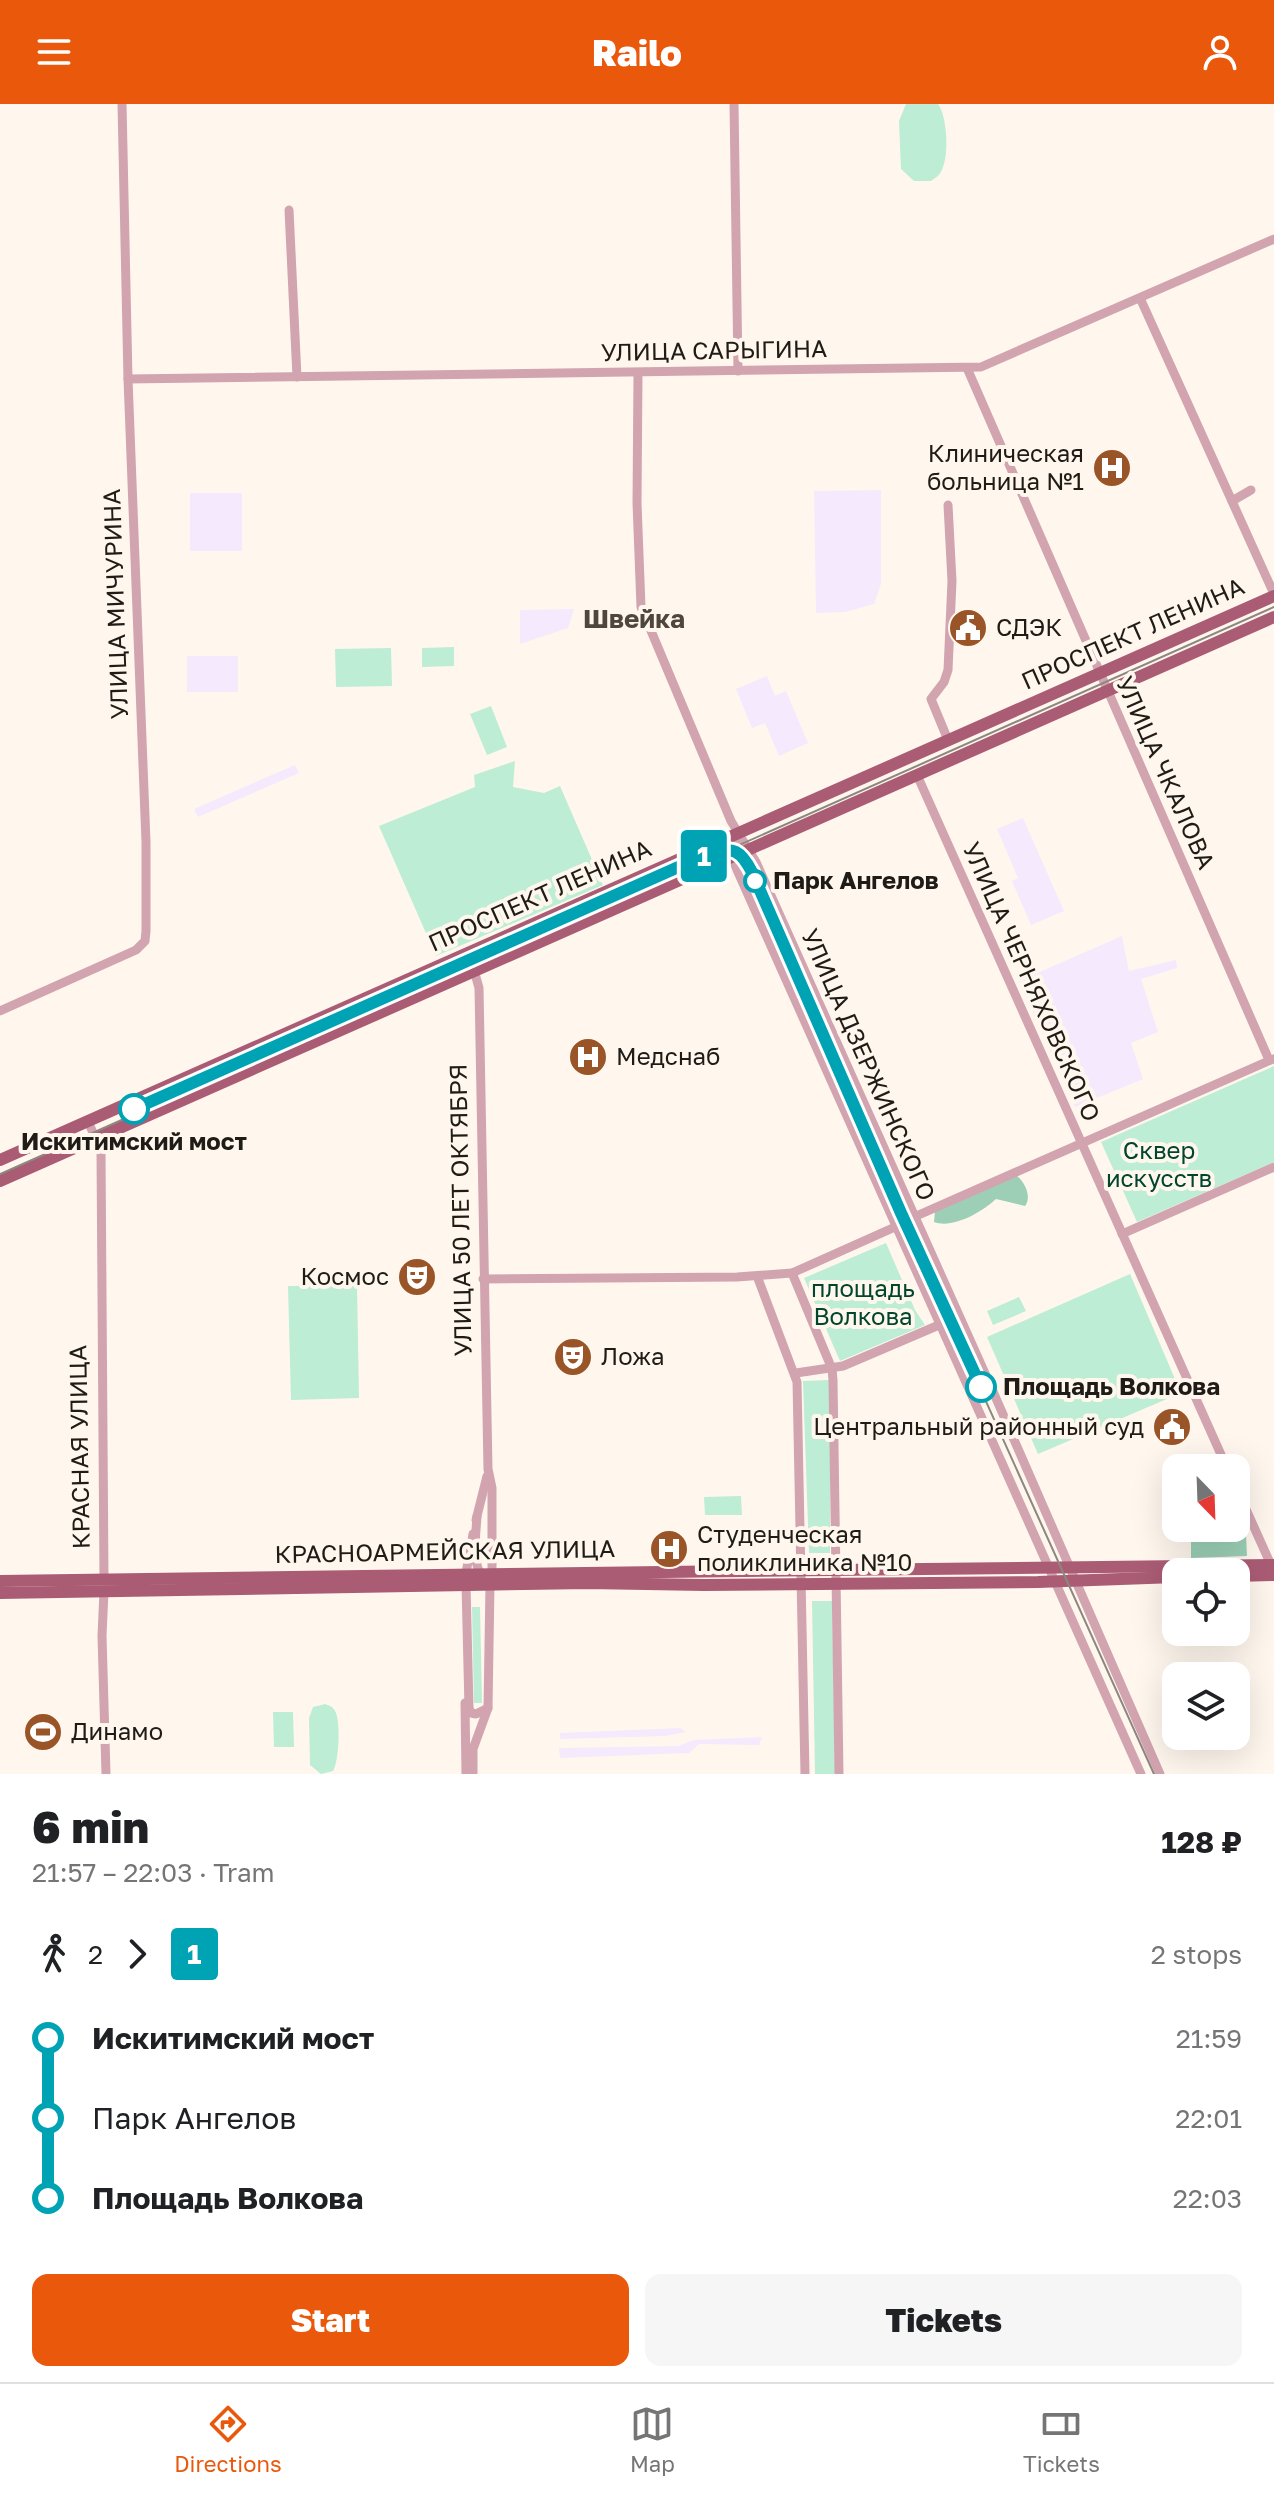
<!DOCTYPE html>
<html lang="en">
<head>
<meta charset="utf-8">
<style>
	:root { --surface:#fff; --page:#f6f6f6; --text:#202124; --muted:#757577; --line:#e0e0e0; --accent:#ea580c }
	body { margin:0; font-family:"Golos Text",sans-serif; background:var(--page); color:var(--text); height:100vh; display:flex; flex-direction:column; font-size:30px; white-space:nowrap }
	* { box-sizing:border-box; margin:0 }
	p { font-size:26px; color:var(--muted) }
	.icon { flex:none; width:44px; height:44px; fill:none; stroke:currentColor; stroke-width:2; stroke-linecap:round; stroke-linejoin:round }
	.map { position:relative; height:1670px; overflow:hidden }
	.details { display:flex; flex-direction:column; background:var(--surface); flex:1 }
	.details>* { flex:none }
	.badge { padding:0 16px; border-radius:6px; font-size:28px; line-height:52px }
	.needle { width:52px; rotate:157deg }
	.fabs { position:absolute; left:1162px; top:1350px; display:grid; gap:16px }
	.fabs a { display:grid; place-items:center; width:88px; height:88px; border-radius:16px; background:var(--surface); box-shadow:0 8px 32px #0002; font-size:40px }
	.map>.badge { position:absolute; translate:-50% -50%; box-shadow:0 0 0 4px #fff }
	.legs { display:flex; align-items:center; gap:12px; height:88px; padding:0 32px; font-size:26px }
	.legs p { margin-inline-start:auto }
	.head { display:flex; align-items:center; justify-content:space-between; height:136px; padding:0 32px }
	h1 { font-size:44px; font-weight:800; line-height:60px }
	.primary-button { display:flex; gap:16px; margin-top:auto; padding:16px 32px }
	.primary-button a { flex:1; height:92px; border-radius:16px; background:var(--accent); color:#fff; font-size:32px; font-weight:800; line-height:92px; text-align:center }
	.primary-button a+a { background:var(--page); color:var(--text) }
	ul { padding:0 32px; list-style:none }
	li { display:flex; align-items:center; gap:28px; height:80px; font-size:30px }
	li i { display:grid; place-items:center; width:12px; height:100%; margin:0 10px; background:currentColor }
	li i::after { content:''; width:20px; height:20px; margin:-10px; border:6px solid; border-radius:50%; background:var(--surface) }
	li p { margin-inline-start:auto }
	li:first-child i { background:linear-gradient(#0000 50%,currentColor 0) }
	li:last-child i { background:linear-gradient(currentColor 50%,#0000 0) }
	header { display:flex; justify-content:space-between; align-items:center; height:104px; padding:0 32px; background:var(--accent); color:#fff; font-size:36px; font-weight:800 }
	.tab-bar { display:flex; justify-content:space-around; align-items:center; height:112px; border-top:2px solid var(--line); background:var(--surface); font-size:22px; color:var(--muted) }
	.tab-bar a { display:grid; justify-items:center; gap:4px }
	.tab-bar .selected { color:var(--accent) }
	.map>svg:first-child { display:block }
	.industrial { fill:#f5e9fe }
	.green { fill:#bdedd4 }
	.forest { fill:#9ccfb6 }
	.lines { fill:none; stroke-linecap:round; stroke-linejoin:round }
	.minor { stroke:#d2a4b0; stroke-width:9 }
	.major { stroke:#aa5c75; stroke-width:12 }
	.tram { stroke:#8c8780; stroke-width:2 }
	.line-1-casing { stroke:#fff; stroke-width:18 }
	.line-1 { stroke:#00a3b4; stroke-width:12 }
	.stop-1-dot { fill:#fff; stroke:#00a3b4; stroke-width:4 }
	.labels { text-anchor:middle; stroke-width:8; stroke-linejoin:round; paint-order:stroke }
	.street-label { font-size:24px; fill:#1f1c17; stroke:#fff7ed }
	.poi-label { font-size:24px; fill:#1f1c17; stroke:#fff7ed; text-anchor:start }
	.stop-label { font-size:24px; font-weight:bold; fill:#1f1c17; stroke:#fff7ed; text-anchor:start }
	.park-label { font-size:24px; fill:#00452d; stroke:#fff7ed }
	.neighbourhood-label { font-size:26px; font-weight:bold; fill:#4f473d; stroke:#fff7ed }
</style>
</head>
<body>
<header><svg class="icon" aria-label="menu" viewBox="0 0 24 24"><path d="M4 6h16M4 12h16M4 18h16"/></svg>Railo<svg class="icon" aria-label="person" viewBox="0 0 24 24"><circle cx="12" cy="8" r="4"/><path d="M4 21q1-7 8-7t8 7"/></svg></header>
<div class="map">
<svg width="1274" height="1670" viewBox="0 0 1274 1670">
	<rect width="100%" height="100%" fill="#fff7ed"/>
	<g class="industrial">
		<path d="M881,386V480L874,500L845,508L816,509L814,387Z"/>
		<rect x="190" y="389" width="52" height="58"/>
		<path d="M574,505L568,524L520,540V506Z"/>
		<rect x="187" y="552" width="51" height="36"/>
		<path d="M767,572L775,592L786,587L808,639L779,652L765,619L752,624L736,585Z"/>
		<path d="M295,661L299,669L198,713L194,705Z"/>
		<path d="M1023,714L1064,807L1031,821L1012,777L1018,774L997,725Z"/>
		<path d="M1122,832L1129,867L1176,856L1177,864L1141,875L1158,928L1131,939L1143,975L1075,1003L1019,877Z"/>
		<path d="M680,1624L686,1628L665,1632L560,1635V1629Z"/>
		<path d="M762,1633L759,1641L699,1640L689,1649L560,1654L559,1644L678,1642L694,1636Z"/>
	</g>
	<g class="green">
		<path d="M906,0H938C947,12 949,49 943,63C941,70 937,73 931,77H914L901,65L899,17Z"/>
		<path d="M454,543V562L422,563V544Z"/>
		<path d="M391,544L392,582L336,583L335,545Z"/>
		<path d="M491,602L507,643L487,651L470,610Z"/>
		<path d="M515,657L513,683L544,689L560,682L603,781L436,852L379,722L475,683L474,671Z"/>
		<path d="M1274,962V1058L1137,1118L1101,1038Z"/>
		<path d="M886,1139L915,1206L925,1221L840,1257L804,1174Z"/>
		<path d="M1130,1170L1181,1289L1038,1350L987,1233Z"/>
		<path d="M357,1181L359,1294L291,1296L288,1182Z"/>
		<path d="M1019,1193L1026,1207L993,1221L987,1207Z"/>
		<path d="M830,1276V1449H809L803,1277Z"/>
		<path d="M741,1392L742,1411H705L704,1393Z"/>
		<path d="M812,1497H832L835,1670H815Z"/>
		<path d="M472,1503H480L482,1599H474Z"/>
		<path d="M325,1600C330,1602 332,1602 335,1607C341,1617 339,1658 333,1667L321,1670L310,1661L309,1614L313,1603Z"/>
		<path d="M273,1608H293L294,1643H274Z"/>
	</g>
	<g class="forest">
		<path d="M1017,1072C1025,1078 1032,1093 1025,1102L996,1095C982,1108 953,1125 934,1118L935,1107Z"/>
		<path d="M1246,1430L1247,1452L1191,1454V1431Z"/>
	</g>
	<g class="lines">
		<g class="minor">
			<path d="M734,0L738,267"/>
			<path d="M289,106L297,273"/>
			<path d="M1140,194L1274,490"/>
			<path d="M967,264L1269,956"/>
			<path d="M638,269L637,399L641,503L731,717L756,758L988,1276L1160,1670"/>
			<path d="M128,275L981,263L1274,135"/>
			<path d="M1232,397L1251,386"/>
			<path d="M948,401L952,477L948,566L944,578L931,595L948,636"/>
			<path d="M917,671L1227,1364"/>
			<path d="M737,729L732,753L737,766L1141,1670"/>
			<path d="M469,848L479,884L488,1365L492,1384V1468"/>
			<path d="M0,907L136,846L145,837L146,827V738L128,275L122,0"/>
			<path d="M88,1017L101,1048L104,1475"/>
			<path d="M914,1113L1273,955"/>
			<path d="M1122,1130L1274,1063"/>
			<path d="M792,1169L832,1265L833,1276L839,1670"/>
			<path d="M757,1172L797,1278L805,1670"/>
			<path d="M483,1175L737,1173L792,1169L895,1123"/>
			<path d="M796,1269L843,1262L939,1221"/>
			<path d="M1236,1383L1271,1461"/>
			<path d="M476,1416L487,1372"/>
			<path d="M466,1469L473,1430"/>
			<path d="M466,1481L469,1604L471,1609L476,1610L488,1604"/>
			<path d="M104,1487L102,1532L106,1670"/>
			<path d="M465,1599L466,1670"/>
			<path d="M473,1670V1645L488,1604L490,1480C469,1467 476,1434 477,1412"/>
		</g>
		<g class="major">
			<path d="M0,1056L1274,492"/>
			<path d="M0,1077L1274,513"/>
			<path d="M1236,1472L1274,1471"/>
			<path d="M0,1477C425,1469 849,1467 1274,1461"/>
			<path d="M0,1489L588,1479L704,1481L1038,1478L1176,1473"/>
		</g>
		<g class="tram">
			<path d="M722,746C739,745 745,754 752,768L901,1109L1154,1670"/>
			<path d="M0,1070L1274,503"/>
		</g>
	</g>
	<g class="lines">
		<g class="line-1-casing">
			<path id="line-1" d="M134,1005L710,749C734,742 741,747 752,768L901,1109L981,1283"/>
		</g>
		<use href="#line-1" class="line-1"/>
	</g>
	<defs>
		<g id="hospital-disc" transform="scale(2)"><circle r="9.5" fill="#995428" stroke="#fff7ed"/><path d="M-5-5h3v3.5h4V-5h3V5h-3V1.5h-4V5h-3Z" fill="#fff"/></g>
		<g id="civic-disc" transform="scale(2)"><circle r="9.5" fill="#995428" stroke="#fff7ed"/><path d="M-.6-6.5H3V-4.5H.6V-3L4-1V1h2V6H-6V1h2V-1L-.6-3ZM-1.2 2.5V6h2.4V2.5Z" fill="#fff"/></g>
		<g id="theatre-disc" transform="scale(2)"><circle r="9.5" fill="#995428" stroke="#fff7ed"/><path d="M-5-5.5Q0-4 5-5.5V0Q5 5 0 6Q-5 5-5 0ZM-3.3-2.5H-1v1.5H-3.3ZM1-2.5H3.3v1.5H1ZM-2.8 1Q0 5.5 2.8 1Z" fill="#fff"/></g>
		<g id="stadium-disc" transform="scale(2)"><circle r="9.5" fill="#995428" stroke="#fff7ed"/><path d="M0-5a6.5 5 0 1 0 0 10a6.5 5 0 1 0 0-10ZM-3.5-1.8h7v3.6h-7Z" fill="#fff"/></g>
	</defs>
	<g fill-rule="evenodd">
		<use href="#hospital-disc" x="1112" y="364"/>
		<use href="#civic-disc" x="968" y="524"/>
		<use href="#hospital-disc" x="588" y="953"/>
		<use href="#theatre-disc" x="417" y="1173"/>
		<use href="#theatre-disc" x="573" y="1253"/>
		<use href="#civic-disc" x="1172" y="1323"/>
		<use href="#hospital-disc" x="669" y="1445"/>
		<use href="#stadium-disc" x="43" y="1628"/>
	</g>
	<g class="stop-1-dot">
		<circle cx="755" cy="777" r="10"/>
		<circle cx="134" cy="1005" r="14"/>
		<circle cx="981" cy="1283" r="14"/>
	</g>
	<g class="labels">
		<g class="street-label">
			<text transform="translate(714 247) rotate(-1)" y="8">УЛИЦА САРЫГИНА</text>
			<text transform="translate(116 500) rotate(-92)" y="8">УЛИЦА МИЧУРИНА</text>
			<text transform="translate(1133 530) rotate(-24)" y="8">ПРОСПЕКТ ЛЕНИНА</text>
			<text transform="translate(1165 669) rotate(66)" y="8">УЛИЦА ЧКАЛОВА</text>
			<text transform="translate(540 792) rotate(-24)" y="8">ПРОСПЕКТ ЛЕНИНА</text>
			<text transform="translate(1031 878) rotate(66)" y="8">УЛИЦА ЧЕРНЯХОВСКОГО</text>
			<text transform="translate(868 961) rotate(66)" y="8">УЛИЦА ДЗЕРЖИНСКОГО</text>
			<text transform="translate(461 1106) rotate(-91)" y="8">УЛИЦА 50 ЛЕТ ОКТЯБРЯ</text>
			<text transform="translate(80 1343) rotate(-91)" y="8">КРАСНАЯ УЛИЦА</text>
			<text transform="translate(445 1448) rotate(-1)" y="8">КРАСНОАРМЕЙСКАЯ УЛИЦА</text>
		</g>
		<g class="poi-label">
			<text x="1084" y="358" text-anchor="end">Клиническая<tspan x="1084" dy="28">больница №1</tspan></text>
			<text x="996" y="532">СДЭК</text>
			<text x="616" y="961">Медснаб</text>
			<text x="389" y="1181" text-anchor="end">Космос</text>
			<text x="601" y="1261">Ложа</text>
			<text x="1144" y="1331" text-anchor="end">Центральный районный суд</text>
			<text x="697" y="1439">Студенческая<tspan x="697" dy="28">поликлиника №10</tspan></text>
			<text x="71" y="1636">Динамо</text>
		</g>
		<g class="stop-label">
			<text x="773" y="785">Парк Ангелов</text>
			<text x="134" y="1046" text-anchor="middle">Искитимский мост</text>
			<text x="1003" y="1291">Площадь Волкова</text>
		</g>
		<g class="park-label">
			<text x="1159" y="1055">Сквер<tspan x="1159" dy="28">искусств</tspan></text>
			<text x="863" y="1193">площадь<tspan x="863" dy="28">Волкова</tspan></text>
		</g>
		<g class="neighbourhood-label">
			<text x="634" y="524">Швейка</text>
		</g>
	</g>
</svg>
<div class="fabs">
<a><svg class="needle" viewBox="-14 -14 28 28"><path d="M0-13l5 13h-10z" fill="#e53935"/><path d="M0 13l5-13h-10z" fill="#757577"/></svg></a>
<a><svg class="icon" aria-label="locate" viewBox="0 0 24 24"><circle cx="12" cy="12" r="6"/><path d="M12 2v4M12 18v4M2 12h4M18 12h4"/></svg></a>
<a><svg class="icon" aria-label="layers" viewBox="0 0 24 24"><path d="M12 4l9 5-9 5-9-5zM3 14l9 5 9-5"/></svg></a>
</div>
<b class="badge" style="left:704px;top:752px;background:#00a3b4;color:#fff">1</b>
</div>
<section class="details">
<div class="head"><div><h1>6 min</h1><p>21:57 – 22:03 · Tram</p></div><b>128 ₽</b></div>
<div class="legs"><svg class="icon" aria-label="walk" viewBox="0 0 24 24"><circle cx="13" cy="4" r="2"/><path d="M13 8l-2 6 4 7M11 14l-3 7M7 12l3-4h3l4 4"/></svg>2<svg class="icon" aria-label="forward" viewBox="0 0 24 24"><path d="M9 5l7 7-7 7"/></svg><b class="badge" style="background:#00a3b4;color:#fff">1</b><p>2 stops</p></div>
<ul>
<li><i style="color:#00a3b4"></i><b>Искитимский мост</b><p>21:59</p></li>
<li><i style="color:#00a3b4"></i><span>Парк Ангелов</span><p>22:01</p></li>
<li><i style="color:#00a3b4"></i><b>Площадь Волкова</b><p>22:03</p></li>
</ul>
<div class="primary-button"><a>Start</a><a>Tickets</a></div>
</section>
<nav class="tab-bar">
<a class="selected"><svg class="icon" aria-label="directions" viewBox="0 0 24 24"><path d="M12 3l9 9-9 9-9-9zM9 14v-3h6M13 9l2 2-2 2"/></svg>Directions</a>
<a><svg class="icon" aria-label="map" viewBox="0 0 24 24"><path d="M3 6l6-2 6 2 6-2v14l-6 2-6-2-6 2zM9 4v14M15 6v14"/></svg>Map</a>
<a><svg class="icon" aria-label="tickets" viewBox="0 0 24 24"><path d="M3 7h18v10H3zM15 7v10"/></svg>Tickets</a>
</nav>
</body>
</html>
